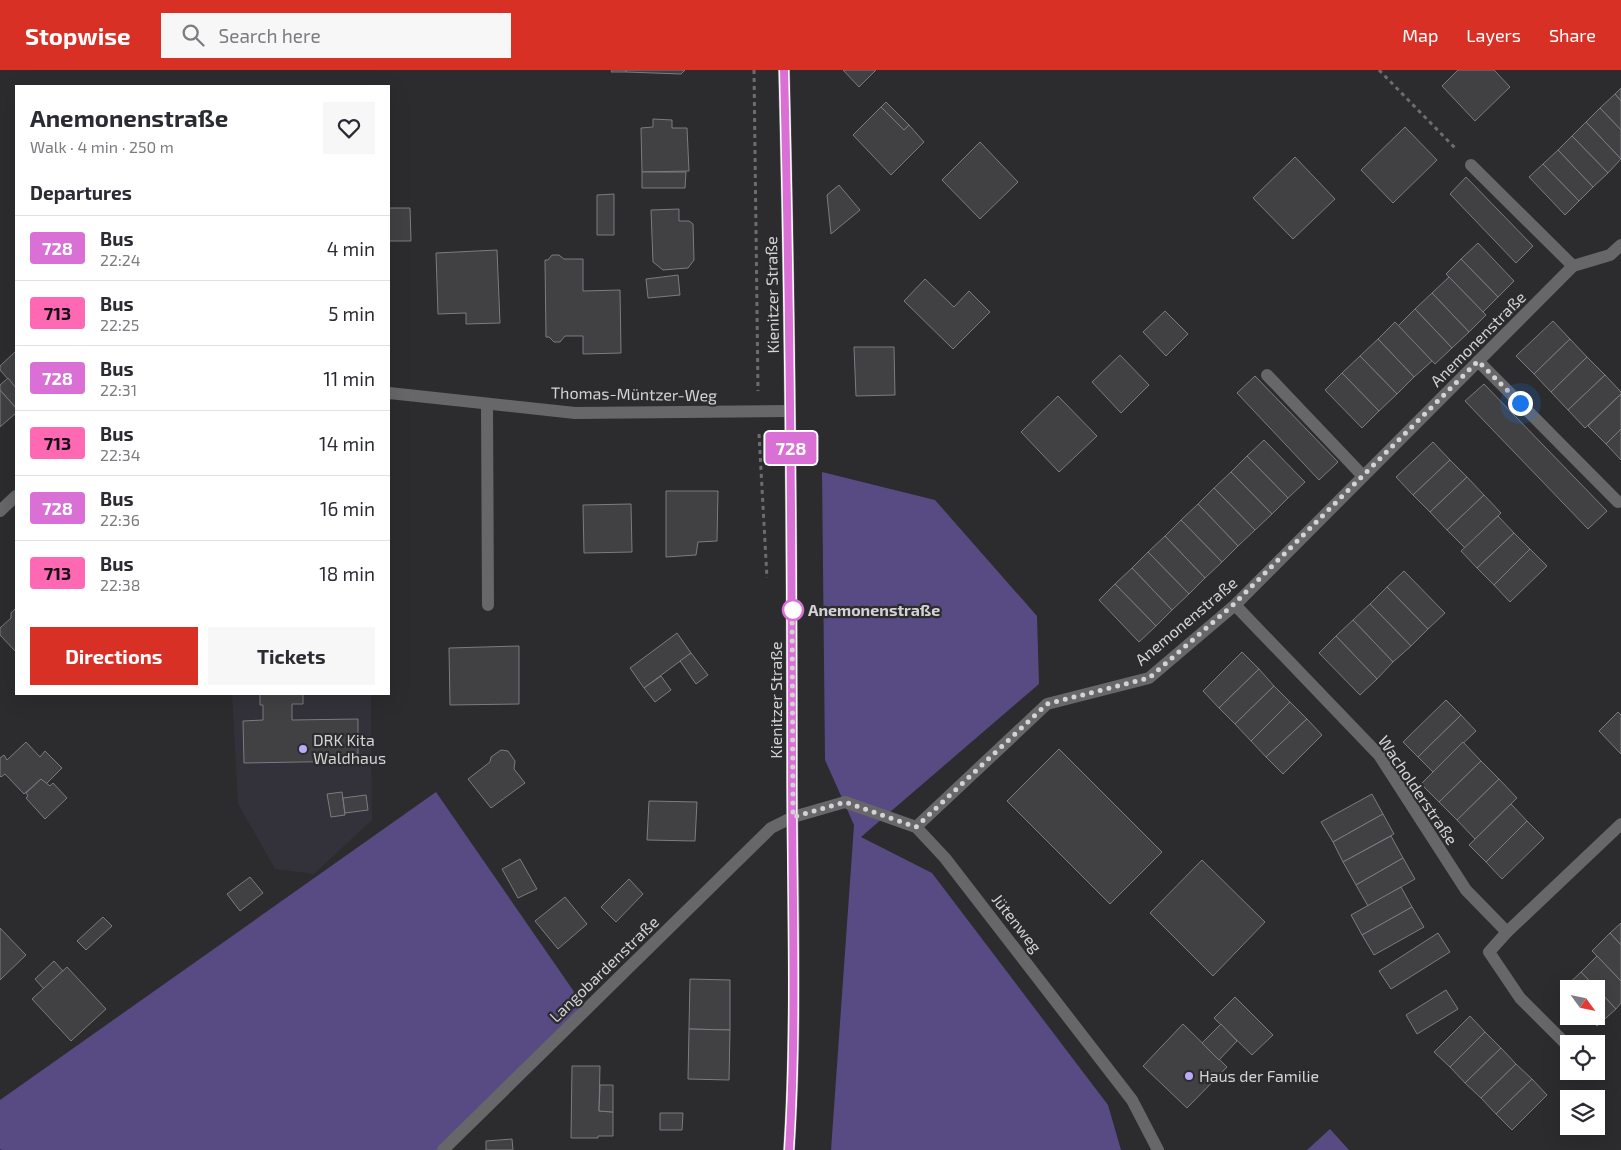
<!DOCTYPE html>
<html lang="en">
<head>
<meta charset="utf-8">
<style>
	:root { --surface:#fff; --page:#f7f7f7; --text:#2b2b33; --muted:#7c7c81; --line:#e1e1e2; --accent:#d93025 }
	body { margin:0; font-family:"Exo 2",sans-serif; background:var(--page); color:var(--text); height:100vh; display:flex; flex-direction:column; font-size:19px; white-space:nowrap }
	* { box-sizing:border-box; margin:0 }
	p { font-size:16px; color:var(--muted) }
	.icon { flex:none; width:28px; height:28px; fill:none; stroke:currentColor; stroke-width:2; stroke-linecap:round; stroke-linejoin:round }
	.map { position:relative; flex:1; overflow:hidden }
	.panel { position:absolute; left:15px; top:15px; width:375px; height:610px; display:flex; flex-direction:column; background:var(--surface); border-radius:0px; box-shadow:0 5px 20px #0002 }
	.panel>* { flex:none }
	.badge { padding:0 10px; border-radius:4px; font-size:18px; line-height:32px }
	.needle { width:32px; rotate:123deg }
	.buttons { position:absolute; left:1560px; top:910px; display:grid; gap:10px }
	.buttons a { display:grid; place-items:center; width:45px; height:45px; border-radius:0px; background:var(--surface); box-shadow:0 5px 20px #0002; font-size:25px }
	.you { position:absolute; width:25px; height:25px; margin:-12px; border:4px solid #fff; border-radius:50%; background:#1a73e8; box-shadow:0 0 0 8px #1a73e833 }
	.map>.badge { position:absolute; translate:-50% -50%; box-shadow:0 0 0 2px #fff }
	h2 { padding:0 15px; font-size:19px; line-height:45px }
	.round { display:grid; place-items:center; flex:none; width:52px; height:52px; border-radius:0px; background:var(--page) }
	.headline { display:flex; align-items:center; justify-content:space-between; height:85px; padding:0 15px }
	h1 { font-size:24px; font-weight:700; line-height:38px }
	.button { display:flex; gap:10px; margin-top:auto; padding:10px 15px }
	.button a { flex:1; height:58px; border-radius:0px; background:var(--accent); color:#fff; font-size:20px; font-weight:700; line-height:58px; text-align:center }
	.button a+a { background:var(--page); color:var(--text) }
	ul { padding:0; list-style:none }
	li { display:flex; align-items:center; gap:15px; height:65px; padding:0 15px; border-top:1px solid var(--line) }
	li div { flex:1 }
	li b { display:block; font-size:19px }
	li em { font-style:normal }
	li .badge { min-width:55px; font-weight:700; text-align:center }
	header { display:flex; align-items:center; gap:30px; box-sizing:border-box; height:70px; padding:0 25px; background:var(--accent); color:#fff }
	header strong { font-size:24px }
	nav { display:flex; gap:28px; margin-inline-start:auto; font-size:18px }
	.search { width:350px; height:45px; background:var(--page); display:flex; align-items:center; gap:12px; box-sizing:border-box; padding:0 18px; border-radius:0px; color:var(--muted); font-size:19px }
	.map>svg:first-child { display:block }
	.built { fill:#33313a }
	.green { fill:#584a82 }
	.building { fill:#414043; stroke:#7c7b7f }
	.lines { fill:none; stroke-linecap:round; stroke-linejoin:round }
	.path { stroke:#6d6d6f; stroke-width:3; stroke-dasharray:4 4; stroke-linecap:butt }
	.lane { stroke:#67676a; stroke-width:12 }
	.street { stroke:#67676a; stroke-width:12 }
	.secondary { stroke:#67676a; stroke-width:12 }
	.line-casing { stroke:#fff; stroke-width:11 }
	.line { stroke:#da70d6; stroke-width:8 }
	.walk { stroke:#d3d3d5; stroke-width:5; stroke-dasharray:0 9 }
	.stop-dot { fill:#fff; stroke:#da70d6; stroke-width:2.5 }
	.poi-dot { fill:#bbaaf6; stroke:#2c2b2e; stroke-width:2 }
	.labels { text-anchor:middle; stroke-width:4.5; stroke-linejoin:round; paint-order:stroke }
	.street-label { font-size:16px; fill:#d3d3d5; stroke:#2c2b2e }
	.stop-label { font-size:16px; font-weight:bold; fill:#d3d3d5; stroke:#2c2b2e; text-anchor:start }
	.poi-label { font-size:16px; fill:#d3d3d5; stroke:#2c2b2e; text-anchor:start }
</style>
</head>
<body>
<header>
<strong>Stopwise</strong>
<div class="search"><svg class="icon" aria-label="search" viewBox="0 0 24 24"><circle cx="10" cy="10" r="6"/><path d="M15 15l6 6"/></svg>Search here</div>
<nav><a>Map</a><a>Layers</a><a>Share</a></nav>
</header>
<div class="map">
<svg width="1621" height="1080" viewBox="0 0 1621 1080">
	<rect width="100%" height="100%" fill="#2c2b2e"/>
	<path class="built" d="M232,624H371L372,750L314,804L275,799L238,734Z"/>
	<g class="green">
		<path d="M822,402L935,430L1037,546L1039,614L861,767L932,803L1108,1035L1121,1080H831L854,755L825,690Z"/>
		<path d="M436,722L586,939L443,1080H2L0,1079V1030Z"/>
		<path d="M1330,1059L1349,1080H1307Z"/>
	</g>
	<g class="building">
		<path d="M612,0H626V2H611Z"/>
		<path d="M626,0H685L681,4L626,2Z"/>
		<path d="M843,0H876L859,17Z"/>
		<path d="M1458,0H1494L1510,17L1475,51L1442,16Z"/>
		<path d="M1621,18V31L1615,24Z"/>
		<path d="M1615,24L1621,31V60L1600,38Z"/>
		<path d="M886,32L909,55L904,60L881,37Z"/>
		<path d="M881,37L904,60L909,55L924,72L891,105L853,65Z"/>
		<path d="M1600,38L1621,60V89L1586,52Z"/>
		<path d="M653,49L672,50V58H687L689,101L642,102L641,58L653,57Z"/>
		<path d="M1586,52L1621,89L1608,103L1572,66Z"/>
		<path d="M1405,57L1437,90L1393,133L1361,100Z"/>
		<path d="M1572,66L1608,103L1593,117L1558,80Z"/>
		<path d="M980,72L1018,112L980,149L942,110Z"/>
		<path d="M1558,80L1593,117L1579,131L1543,94Z"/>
		<path d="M1295,87L1335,129L1293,169L1253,128Z"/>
		<path d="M1543,94L1579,131L1565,145L1529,107Z"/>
		<path d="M642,102H686L685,118H642Z"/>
		<path d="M1466,107L1533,176L1516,193L1450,124Z"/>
		<path d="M839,115L860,140L831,164L827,125Z"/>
		<path d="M614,124V165H597V125Z"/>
		<path d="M389,138H410L411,171H389Z"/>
		<path d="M679,139V151H689L693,154L694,190L688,198L663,200L653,192L651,140Z"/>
		<path d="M1478,173L1514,211L1498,227L1461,189Z"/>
		<path d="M497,180L500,253L466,254V243L438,244L436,183Z"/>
		<path d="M552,185H559L564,189H583V221L620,220L621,283L583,284V266H565L560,272H554L549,267H546L545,190H548Z"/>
		<path d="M1461,189L1498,227L1483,242L1446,204Z"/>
		<path d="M678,205L680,225L648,228L646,209Z"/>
		<path d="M1449,207L1486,245L1469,262L1432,223Z"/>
		<path d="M925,209L954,237L969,221L990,242L953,279L904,231Z"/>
		<path d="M1432,223L1469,262L1452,278L1415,239Z"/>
		<path d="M1415,239L1452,278L1435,294L1398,256Z"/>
		<path d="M1165,241L1188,264L1166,286L1143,262Z"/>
		<path d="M1553,251L1570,269L1534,304L1516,286Z"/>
		<path d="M1395,252L1432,291L1414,307L1378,269Z"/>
		<path d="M1378,269L1414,307L1397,324L1360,286Z"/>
		<path d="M1570,269L1587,287L1551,322L1534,304Z"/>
		<path d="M854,277H894L895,325L856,326Z"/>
		<path d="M16,281V318L0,300V296Z"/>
		<path d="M1120,285L1149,315L1121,343L1092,312Z"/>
		<path d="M1360,286L1397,324L1379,341L1342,303Z"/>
		<path d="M1587,287L1605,305L1568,340L1551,322Z"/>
		<path d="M1342,303L1379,341L1362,358L1325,320Z"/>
		<path d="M1605,305L1621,322V324L1585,358L1568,340Z"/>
		<path d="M1255,306L1338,392L1319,410L1237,323Z"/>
		<path d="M8,308L16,318V338L0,320V315Z"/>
		<path d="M1484,314L1607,441L1588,459L1465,331Z"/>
		<path d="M0,320L16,338V343L0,357Z"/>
		<path d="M1621,324V359L1606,374L1588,356Z"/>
		<path d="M1058,326L1097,366L1059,402L1021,362Z"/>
		<path d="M1621,359V390L1606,374Z"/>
		<path d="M1264,370L1305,412L1288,428L1247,386Z"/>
		<path d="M1433,372L1450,390L1413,425L1396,407Z"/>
		<path d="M1247,386L1288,428L1272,444L1231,402Z"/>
		<path d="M1450,390L1467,407L1430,442L1413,425Z"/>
		<path d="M1231,402L1272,444L1255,460L1214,418Z"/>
		<path d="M1467,407L1484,425L1447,460L1430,442Z"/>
		<path d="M1214,418L1255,460L1238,476L1198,434Z"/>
		<path d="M666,421H718L717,471L698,472L696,485L666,487Z"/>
		<path d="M1484,425L1501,443L1465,478L1447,460Z"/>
		<path d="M631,434L632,482L584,483L583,435Z"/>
		<path d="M1198,434L1238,476L1222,492L1181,450Z"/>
		<path d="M1498,446L1514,463L1477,498L1461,481Z"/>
		<path d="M1181,450L1222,492L1205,508L1165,466Z"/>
		<path d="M1514,463L1530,479L1494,515L1477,498Z"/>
		<path d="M1165,466L1205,508L1189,524L1148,482Z"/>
		<path d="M1530,479L1547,496L1510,532L1494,515Z"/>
		<path d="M1148,482L1189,524L1172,540L1132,498Z"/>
		<path d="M1132,498L1172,540L1156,556L1115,514Z"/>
		<path d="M1404,501L1445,543L1428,559L1387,517Z"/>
		<path d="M1115,514L1156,556L1139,572L1099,530Z"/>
		<path d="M1387,517L1428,559L1411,576L1370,534Z"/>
		<path d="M1370,534L1411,576L1393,592L1353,550Z"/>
		<path d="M16,538V582L0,565V558L11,548V543Z"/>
		<path d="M1353,550L1393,592L1377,609L1336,566Z"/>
		<path d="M677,563L691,583L644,618L630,598Z"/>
		<path d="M1336,566L1377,609L1360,625L1319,583Z"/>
		<path d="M519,576V634L450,635L449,578Z"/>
		<path d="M1242,582L1259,599L1219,638L1203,621Z"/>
		<path d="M691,583L708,605L696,614L680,591Z"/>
		<path d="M1259,599L1274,616L1235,654L1219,638Z"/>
		<path d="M661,606L671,620L655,632L644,618Z"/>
		<path d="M1274,616L1290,632L1251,671L1235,654Z"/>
		<path d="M260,624H303V634H292V650L358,649V691L244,693L243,651L263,650V635H260Z"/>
		<path d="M1446,630L1461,645L1418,687L1403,672Z"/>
		<path d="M1290,632L1307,649L1266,687L1251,671Z"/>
		<path d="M1618,642L1621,645V684L1599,661Z"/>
		<path d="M1461,645L1476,661L1433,702L1418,687Z"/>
		<path d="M1307,649L1322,665L1283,704L1266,687Z"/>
		<path d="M26,672L40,687L45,681L62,698L46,714L41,709L24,724L5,704L1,707L0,706V688L4,685L7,690Z"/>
		<path d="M1463,672L1481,691L1439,732L1421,714Z"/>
		<path d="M1059,679L1162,782L1110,834L1007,731Z"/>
		<path d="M501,680L508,681L515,691L514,699L525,713L491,738L468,709L490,692L491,687Z"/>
		<path d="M1481,691L1499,709L1457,750L1439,732Z"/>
		<path d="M41,709L50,716L53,713L67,728L45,749L26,728L28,726L26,723Z"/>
		<path d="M1499,709L1517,728L1475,769L1457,750Z"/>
		<path d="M342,722L345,745L331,747L327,724Z"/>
		<path d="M1372,724L1383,744L1333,772L1321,752Z"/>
		<path d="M366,725L368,740L345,743L343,728Z"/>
		<path d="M649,731L697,732L695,771L647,770Z"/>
		<path d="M1511,734L1527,751L1486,792L1469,775Z"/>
		<path d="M1383,744L1394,764L1343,792L1333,772Z"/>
		<path d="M1527,751L1544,768L1502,809L1486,792Z"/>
		<path d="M1391,766L1403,788L1356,815L1343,792Z"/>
		<path d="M1403,788L1415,809L1368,836L1356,815Z"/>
		<path d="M520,789L537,819L518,828L502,799Z"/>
		<path d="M1202,790L1265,852L1213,906L1150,843Z"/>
		<path d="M250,807L263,823L240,841L227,824Z"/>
		<path d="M629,809L643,824L616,852L601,837Z"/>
		<path d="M1401,817L1412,837L1362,865L1351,845Z"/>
		<path d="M565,827L587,854L558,879L535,851Z"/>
		<path d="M1412,837L1424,857L1374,885L1362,865Z"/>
		<path d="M103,847L112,856L86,880L77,871Z"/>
		<path d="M1621,853V875L1610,863Z"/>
		<path d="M0,858L26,885L0,910Z"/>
		<path d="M1438,863L1450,882L1391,919L1379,901Z"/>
		<path d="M1610,863L1621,875V911L1592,881Z"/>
		<path d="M1597,886L1621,911V933L1616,939L1581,902Z"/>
		<path d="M54,891L63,901L44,919L35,909Z"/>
		<path d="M67,897L106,939L71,971L32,929Z"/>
		<path d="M1581,902L1616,939L1597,956L1588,946H1596V919H1569V926L1563,919Z"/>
		<path d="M690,909L730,910V960L689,959Z"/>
		<path d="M1446,920L1458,939L1417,964L1406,945Z"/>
		<path d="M1235,927L1273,965L1252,985L1214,948Z"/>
		<path d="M1470,946L1485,962L1450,997L1434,982Z"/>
		<path d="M1183,954L1227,997L1187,1038L1143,996Z"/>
		<path d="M1221,954L1237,971L1219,990L1202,973Z"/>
		<path d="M689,959L730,960L729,1010L688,1009Z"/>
		<path d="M1485,962L1501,978L1465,1013L1450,997Z"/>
		<path d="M1501,978L1516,994L1481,1028L1465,1013Z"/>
		<path d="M1516,994L1532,1009L1496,1044L1481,1028Z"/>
		<path d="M572,996H600L599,1041L613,1042V1066H598V1068H571Z"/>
		<path d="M1532,1009L1547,1025L1512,1060L1496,1044Z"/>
		<path d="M600,1015H613V1042L599,1041Z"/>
		<path d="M660,1043H683L682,1060H660Z"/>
		<path d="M512,1069L513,1080H486V1071Z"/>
	</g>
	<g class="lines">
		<g class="path">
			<path d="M754,0L758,321"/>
			<path d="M1379,0L1457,80"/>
			<path d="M759,364L767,508"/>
		</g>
		<g class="lane">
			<path d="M1478,291L1618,432"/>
			<path d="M487,334L488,535"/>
		</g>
		<g class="street">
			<path d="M1471,95L1573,196"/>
			<path d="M1267,305L1363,406"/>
			<path d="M389,323L575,343L790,341"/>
			<path d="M0,441L16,426"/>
			<path d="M1235,535L1379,685L1466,820L1507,862"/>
			<path d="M916,757L1047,634L1149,608L1235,535L1573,196L1610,185L1621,175"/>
			<path d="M1569,977L1520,928L1489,882L1507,862L1621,754"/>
			<path d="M443,1080L771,758L793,747L845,732L916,757L945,788L1132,1030L1158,1080"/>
		</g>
		<path class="secondary" d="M784,0C790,237 792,474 792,711C793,834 797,957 789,1080"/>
	</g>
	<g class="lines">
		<g class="line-casing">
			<path id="line" d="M784,0C790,235 792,470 792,706C792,830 797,955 789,1080"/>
		</g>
		<use href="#line" class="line"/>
		<path class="walk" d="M793,540L792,533L793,747L845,732L916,757L1047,634L1149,608L1234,534L1478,291L1520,333"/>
	</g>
	<circle class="stop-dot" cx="793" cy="540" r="10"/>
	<g class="poi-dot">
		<circle cx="303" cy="679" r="5"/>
		<circle cx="1189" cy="1006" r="5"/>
	</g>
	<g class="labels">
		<g class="street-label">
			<text transform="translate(772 225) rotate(-91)" y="6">Kienitzer Straße</text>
			<text transform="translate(1478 269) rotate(-45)" y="6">Anemonenstraße</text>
			<text transform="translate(634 324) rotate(1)" y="6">Thomas-Müntzer-Weg</text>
			<text transform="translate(1186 551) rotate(-40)" y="6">Anemonenstraße</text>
			<text transform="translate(776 630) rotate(-90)" y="6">Kienitzer Straße</text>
			<text transform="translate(1418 720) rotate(56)" y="6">Wacholderstraße</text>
			<text transform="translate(1017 853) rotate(52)" y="6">Jütenweg</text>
			<text transform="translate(604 899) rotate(-44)" y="6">Langobardenstraße</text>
		</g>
		<g class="stop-label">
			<text x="808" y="546">Anemonenstraße</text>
		</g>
		<g class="poi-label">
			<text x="313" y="676">DRK Kita<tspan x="313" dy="18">Waldhaus</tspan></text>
			<text x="1199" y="1012">Haus der Familie</text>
		</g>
	</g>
</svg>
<div class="buttons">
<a><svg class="needle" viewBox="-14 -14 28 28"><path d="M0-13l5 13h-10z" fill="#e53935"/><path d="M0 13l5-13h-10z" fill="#7c7c81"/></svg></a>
<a><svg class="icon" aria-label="locate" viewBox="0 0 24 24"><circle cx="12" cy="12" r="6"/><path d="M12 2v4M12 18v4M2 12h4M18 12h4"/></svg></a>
<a><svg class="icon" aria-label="layers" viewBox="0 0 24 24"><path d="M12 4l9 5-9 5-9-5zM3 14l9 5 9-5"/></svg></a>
</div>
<div class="you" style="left:1520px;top:333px"></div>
<b class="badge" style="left:791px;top:378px;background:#da70d6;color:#fff">728</b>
<section class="panel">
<div class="headline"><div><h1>Anemonenstraße</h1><p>Walk · 4 min · 250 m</p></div><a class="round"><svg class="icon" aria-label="heart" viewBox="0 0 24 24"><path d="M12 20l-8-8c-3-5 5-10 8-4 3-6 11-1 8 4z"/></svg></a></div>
<h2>Departures</h2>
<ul>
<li><span class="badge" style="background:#da70d6;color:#fff">728</span><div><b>Bus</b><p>22:24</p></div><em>4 min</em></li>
<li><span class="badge" style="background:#ff69b4;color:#111">713</span><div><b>Bus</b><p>22:25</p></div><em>5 min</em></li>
<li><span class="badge" style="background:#da70d6;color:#fff">728</span><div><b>Bus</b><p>22:31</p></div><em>11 min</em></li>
<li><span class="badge" style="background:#ff69b4;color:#111">713</span><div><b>Bus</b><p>22:34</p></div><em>14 min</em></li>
<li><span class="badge" style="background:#da70d6;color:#fff">728</span><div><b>Bus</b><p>22:36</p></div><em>16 min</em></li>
<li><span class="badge" style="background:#ff69b4;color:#111">713</span><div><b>Bus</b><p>22:38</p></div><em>18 min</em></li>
</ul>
<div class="button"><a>Directions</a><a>Tickets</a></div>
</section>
</div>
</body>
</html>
